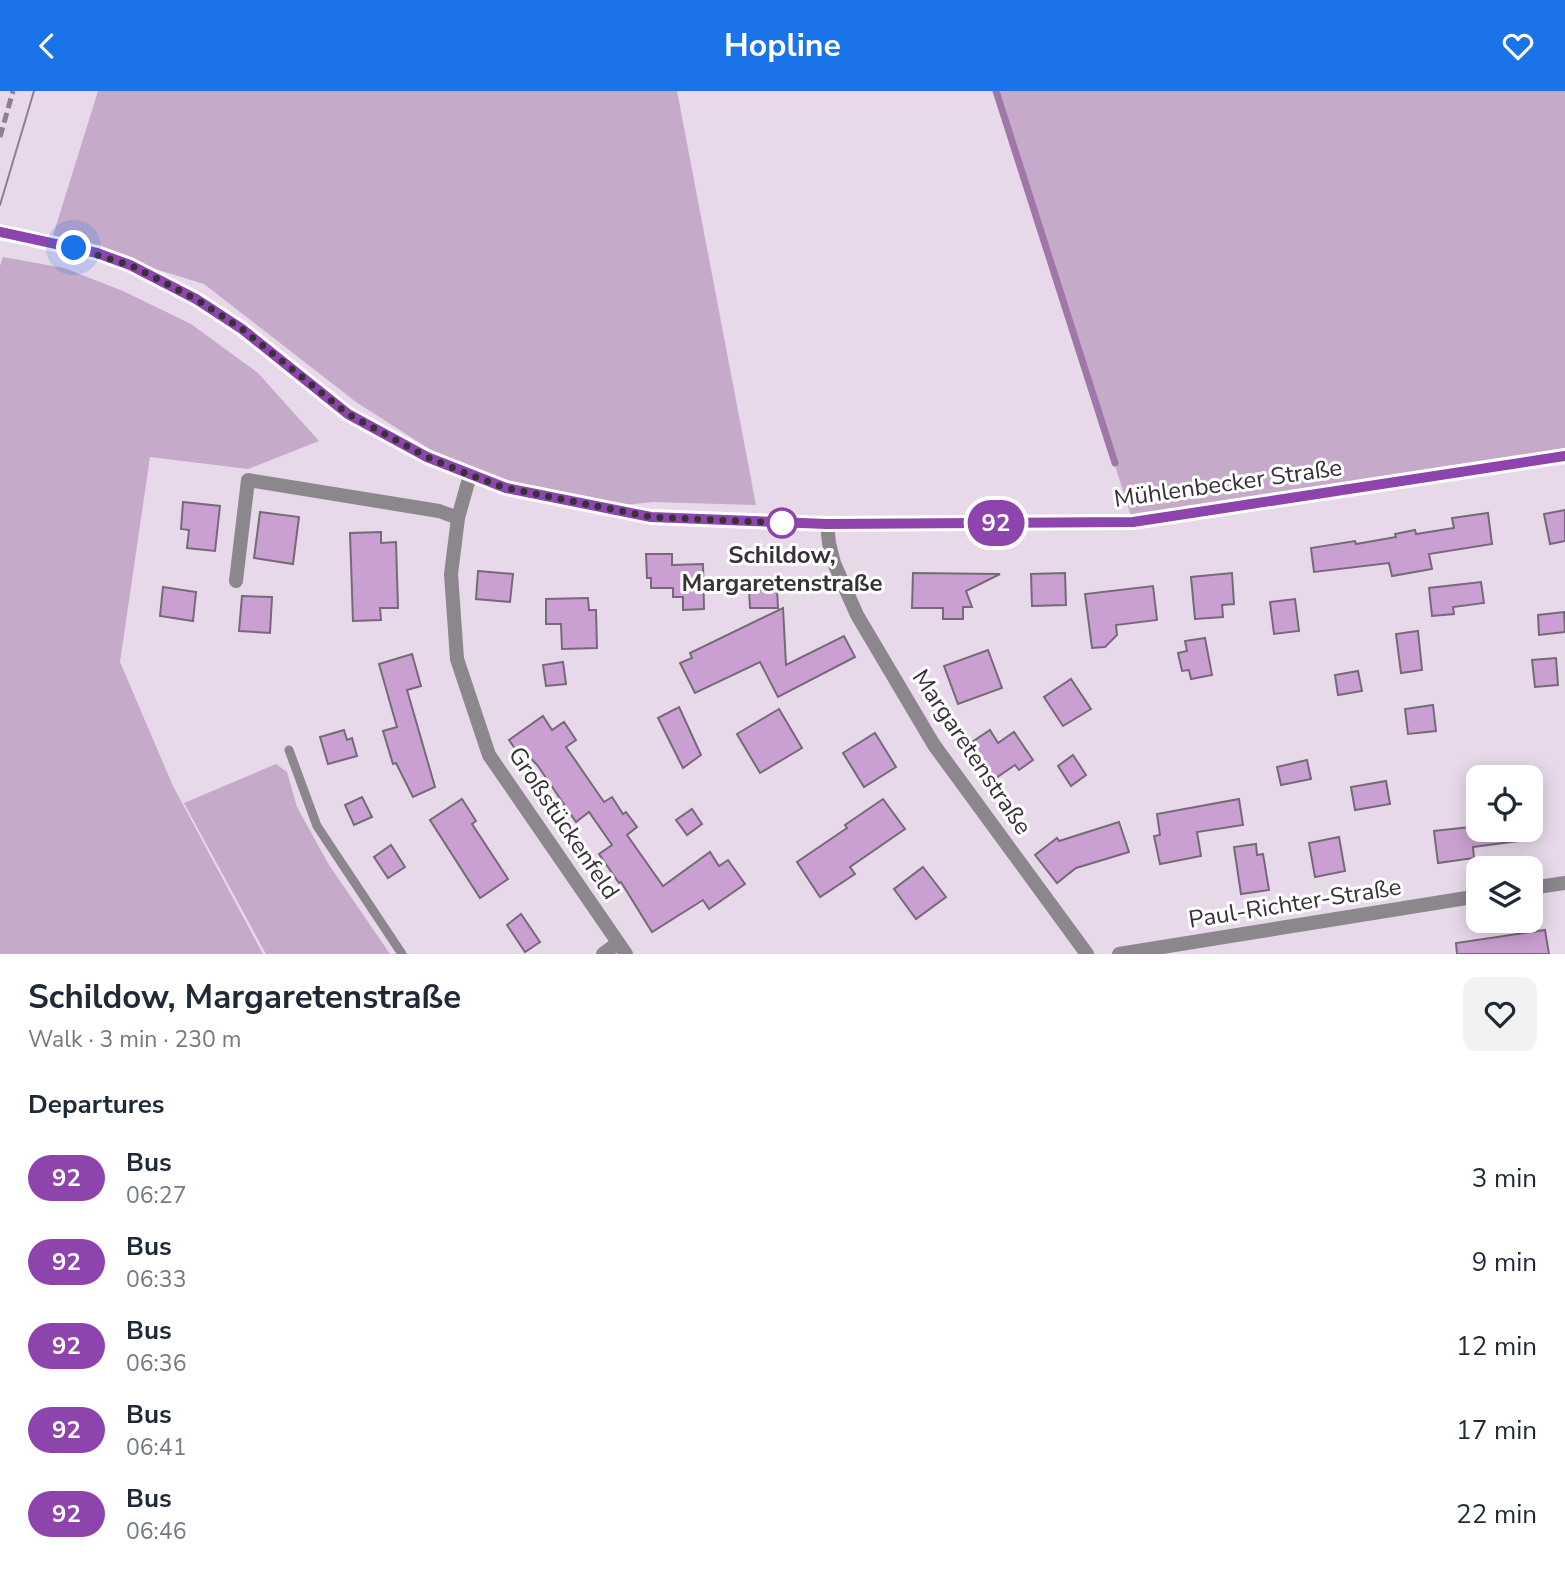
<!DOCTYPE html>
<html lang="en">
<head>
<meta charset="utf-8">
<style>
	:root { --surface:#fff; --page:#f2f2f3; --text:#1f2937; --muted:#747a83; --accent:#1a73e8 }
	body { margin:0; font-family:"Nunito Sans",sans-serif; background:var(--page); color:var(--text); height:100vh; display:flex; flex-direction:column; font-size:26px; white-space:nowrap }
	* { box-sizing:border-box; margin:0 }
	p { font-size:23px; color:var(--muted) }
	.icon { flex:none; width:38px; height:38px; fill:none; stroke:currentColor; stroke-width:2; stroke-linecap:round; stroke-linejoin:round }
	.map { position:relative; height:863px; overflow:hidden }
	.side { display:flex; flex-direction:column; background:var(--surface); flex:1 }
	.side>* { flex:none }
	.badge { padding:0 14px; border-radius:23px; font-size:24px; line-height:46px }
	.buttons { position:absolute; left:1466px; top:674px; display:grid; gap:14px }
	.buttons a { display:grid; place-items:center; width:77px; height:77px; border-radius:14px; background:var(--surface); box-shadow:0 4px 18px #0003; font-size:35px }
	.you { position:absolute; width:35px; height:35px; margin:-18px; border:5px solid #fff; border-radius:50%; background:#1a73e8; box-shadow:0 0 0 10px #1a73e833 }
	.map>.badge { position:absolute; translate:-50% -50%; box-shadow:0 0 0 4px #fff }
	h2 { padding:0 28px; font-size:26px; line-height:63px }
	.round { display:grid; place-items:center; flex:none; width:74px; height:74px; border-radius:14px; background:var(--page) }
	.headline { display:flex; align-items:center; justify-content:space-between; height:119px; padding:0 28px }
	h1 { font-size:33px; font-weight:700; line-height:52px }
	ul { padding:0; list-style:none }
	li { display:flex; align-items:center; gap:21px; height:84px; padding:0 28px }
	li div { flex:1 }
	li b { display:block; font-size:26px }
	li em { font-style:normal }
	li .badge { min-width:77px; font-weight:700; text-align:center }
	header { display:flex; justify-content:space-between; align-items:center; height:91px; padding:0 28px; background:var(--accent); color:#fff; font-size:32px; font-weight:700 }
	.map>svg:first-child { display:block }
	.green { fill:#c5aaca }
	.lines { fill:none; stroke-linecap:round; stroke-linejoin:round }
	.stream { stroke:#a078a8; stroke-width:7 }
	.building { fill:#caa0d2; stroke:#766978; stroke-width:2 }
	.lane { stroke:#8c868d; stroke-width:9 }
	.street { stroke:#8c868d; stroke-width:14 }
	.secondary { stroke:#645c66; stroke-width:14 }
	.tram { stroke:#8b818d; stroke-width:2 }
	.rail { stroke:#8b818d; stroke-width:5; stroke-dasharray:10 5; stroke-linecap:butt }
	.line-casing { stroke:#fff; stroke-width:16 }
	.line { stroke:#8e44ad; stroke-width:10 }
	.walk { stroke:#373138; stroke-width:7; stroke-dasharray:0 12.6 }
	.stop-dot { fill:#fff; stroke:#8e44ad; stroke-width:3.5 }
	.labels { text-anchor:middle; stroke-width:6; stroke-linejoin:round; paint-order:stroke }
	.street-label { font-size:24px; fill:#373138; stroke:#fff }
	.stop-label { font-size:24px; font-weight:bold; fill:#373138; stroke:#fff }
</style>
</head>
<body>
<header><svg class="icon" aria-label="back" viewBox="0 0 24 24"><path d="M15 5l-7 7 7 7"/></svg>Hopline<svg class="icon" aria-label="heart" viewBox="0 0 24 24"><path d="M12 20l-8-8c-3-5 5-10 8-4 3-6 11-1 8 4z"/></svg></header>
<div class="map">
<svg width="1565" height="863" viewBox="0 0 1565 863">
	<rect width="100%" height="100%" fill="#e7d9ea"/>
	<g class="green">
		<path d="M98,0H677L756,414L653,411L594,417L470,384L356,311L204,193L100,161L51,151Z"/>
		<path d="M996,0H1565V365L1133,431Z"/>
		<path d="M3,166L64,177L123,200L191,233L258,282L319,350L248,378L150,366L120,571L173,695L263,863H0V175Z"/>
		<path d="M276,673L287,681L297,716L329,774L390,863H266L184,712Z"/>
	</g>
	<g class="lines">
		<path class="stream" d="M996,0L1115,372"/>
	</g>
	<g class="building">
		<path d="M183,411L220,415L215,460L187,457L189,439L181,438Z"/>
		<path d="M1565,419V450L1550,453L1544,423Z"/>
		<path d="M260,421L299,426L293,473L254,467Z"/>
		<path d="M1488,422L1492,453L1429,463L1432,478L1392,485L1389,472L1314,481L1311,457L1355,450L1356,453L1396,446L1395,443L1415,439L1416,443L1454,437L1452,427Z"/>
		<path d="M381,441V452L396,451L398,517H380L381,529L353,530L350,442Z"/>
		<path d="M646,463H672V474L703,473L704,518L683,519V506H673V497H651V487H647Z"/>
		<path d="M478,480L513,483L510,511L476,508Z"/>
		<path d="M913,482L1000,483L966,500L972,516H963V528H943V517H912Z"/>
		<path d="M1065,482L1066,514L1032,515L1031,483Z"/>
		<path d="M1232,482L1234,513L1222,514L1223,526L1195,528L1191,486Z"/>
		<path d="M1481,491L1484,512L1453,516L1454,523L1432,525L1429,497Z"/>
		<path d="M1153,495L1157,529L1116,534L1117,544L1105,556L1092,557L1085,503Z"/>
		<path d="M163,496L196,501L193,530L160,525Z"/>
		<path d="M777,498L778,517H750L749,499Z"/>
		<path d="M242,505L272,506L270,542L239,540Z"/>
		<path d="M588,507L589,519H596L597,557L562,558L561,533H546V508Z"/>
		<path d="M1295,508L1299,540L1274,543L1270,511Z"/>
		<path d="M783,517L786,574L844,545L855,566L778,606L760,571L695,602L680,572L692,567L690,562Z"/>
		<path d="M1564,521L1565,541L1539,544L1538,524Z"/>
		<path d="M1418,540L1422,579L1401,582L1396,543Z"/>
		<path d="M1205,547L1212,584L1191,588L1189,579L1182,580L1178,562L1187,560L1185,550Z"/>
		<path d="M988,559L1002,597L958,613L944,575Z"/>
		<path d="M412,563L421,595L407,599L435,696L413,706L396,672L393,673L383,640L397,636L379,573Z"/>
		<path d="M1556,567L1558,594L1535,596L1532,569Z"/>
		<path d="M563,571L566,593L546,595L543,574Z"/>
		<path d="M1358,580L1362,600L1338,604L1335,584Z"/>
		<path d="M1071,588L1091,618L1063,635L1044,606Z"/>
		<path d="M1433,614L1436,640L1408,643L1405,618Z"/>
		<path d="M679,616L701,664L683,677L658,627Z"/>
		<path d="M779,618L802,657L760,682L737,643Z"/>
		<path d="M543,625L552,639L564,631L576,649L566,656L604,711L612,706L623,723L626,721L637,736L627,744L663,795L710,761L719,775L728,769L745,793L709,818L703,809L652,841L621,791L619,792L599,763L612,754L589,721L576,731L538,675L528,664L522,668L509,649Z"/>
		<path d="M344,639L347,649L352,647L357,665L328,673L320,646Z"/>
		<path d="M990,639L998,652L1014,641L1033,669L1019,679L1015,674L990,691L966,655Z"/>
		<path d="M875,642L896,676L864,696L843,662Z"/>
		<path d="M1073,664L1086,684L1071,695L1058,675Z"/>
		<path d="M1307,669L1311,688L1281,694L1277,676Z"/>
		<path d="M1386,690L1390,713L1355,719L1351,696Z"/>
		<path d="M362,706L372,726L354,734L345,714Z"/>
		<path d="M462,708L476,730L472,733L508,788L480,807L430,729Z"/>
		<path d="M883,708L905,738L850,776L855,783L820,806L797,771L847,737L845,734Z"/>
		<path d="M1239,708L1243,734L1197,741L1201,765L1160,773L1154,745L1160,744L1157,723Z"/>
		<path d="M692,718L702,733L687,744L676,729Z"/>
		<path d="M1119,731L1129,761L1076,777L1057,792L1035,764L1057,747L1059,750Z"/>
		<path d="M1470,736L1471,738H1518V750L1473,756L1474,767L1438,772L1434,740Z"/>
		<path d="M1339,746L1345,780L1315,786L1309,752Z"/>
		<path d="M1256,753L1257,764L1263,763L1269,799L1241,803L1234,756Z"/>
		<path d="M391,754L405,776L388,787L374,766Z"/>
		<path d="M923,776L946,806L916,828L894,798Z"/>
		<path d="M521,823L540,851L525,861L507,834Z"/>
		<path d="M1545,839L1549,863H1457L1456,852Z"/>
	</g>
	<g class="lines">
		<path class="lane" d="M289,659L317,735L402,863"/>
		<g class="street">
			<path d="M470,384L458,427L451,483L457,568L489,664L626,863"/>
			<path d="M827,433L829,452L834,472L857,524L934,654L1087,863"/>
			<path d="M236,490L248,389L439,420L458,427"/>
			<path d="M1531,797L1565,792"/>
			<path d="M603,863L618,852"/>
			<path d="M1119,863L1479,805"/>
		</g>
		<path class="secondary" d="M0,141L97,162L130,174L196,208L242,238L348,323L427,366L506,397L651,426L827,433L1133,431L1565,365"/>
		<path class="tram" d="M0,114L34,0"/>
		<path class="rail" d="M0,46L13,0"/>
	</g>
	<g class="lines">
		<g class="line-casing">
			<path id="line" d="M0,141L97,162L130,174L196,208L242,238L348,323L427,366L506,397L651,426L827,433L1133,431L1565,365"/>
		</g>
		<use href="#line" class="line"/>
		<path class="walk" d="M74,157L130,174L196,208L242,238L348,323L427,366L470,384L506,397L651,426L782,432"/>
	</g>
	<circle class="stop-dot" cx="782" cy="432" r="14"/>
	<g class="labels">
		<g class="street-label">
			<text transform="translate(1228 392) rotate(-8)" y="8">Mühlenbecker Straße</text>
			<text transform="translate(972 661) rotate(56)" y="8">Margaretenstraße</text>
			<text transform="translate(564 732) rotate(56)" y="8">Großstückenfeld</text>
			<text transform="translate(1295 812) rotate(-9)" y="8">Paul-Richter-Straße</text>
		</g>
		<g class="stop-label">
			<text x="782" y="472">Schildow,<tspan x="782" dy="28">Margaretenstraße</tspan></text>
		</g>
	</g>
</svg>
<div class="buttons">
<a><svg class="icon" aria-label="locate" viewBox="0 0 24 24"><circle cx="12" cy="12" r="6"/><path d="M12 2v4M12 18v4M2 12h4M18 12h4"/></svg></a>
<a><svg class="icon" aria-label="layers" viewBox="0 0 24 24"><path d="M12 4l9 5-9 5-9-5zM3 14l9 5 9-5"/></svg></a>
</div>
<div class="you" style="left:74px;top:157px"></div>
<b class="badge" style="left:996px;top:432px;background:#8e44ad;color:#fff">92</b>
</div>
<section class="side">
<div class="headline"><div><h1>Schildow, Margaretenstraße</h1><p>Walk · 3 min · 230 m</p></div><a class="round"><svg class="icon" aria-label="heart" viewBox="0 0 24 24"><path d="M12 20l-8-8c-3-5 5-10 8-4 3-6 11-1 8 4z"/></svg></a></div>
<h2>Departures</h2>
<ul>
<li><span class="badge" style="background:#8e44ad;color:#fff">92</span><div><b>Bus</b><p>06:27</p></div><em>3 min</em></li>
<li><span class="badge" style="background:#8e44ad;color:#fff">92</span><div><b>Bus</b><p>06:33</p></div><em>9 min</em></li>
<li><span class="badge" style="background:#8e44ad;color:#fff">92</span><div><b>Bus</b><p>06:36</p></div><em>12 min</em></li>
<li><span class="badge" style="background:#8e44ad;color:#fff">92</span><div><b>Bus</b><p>06:41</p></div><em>17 min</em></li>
<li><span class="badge" style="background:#8e44ad;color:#fff">92</span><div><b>Bus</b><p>06:46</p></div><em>22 min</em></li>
</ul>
</section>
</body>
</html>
